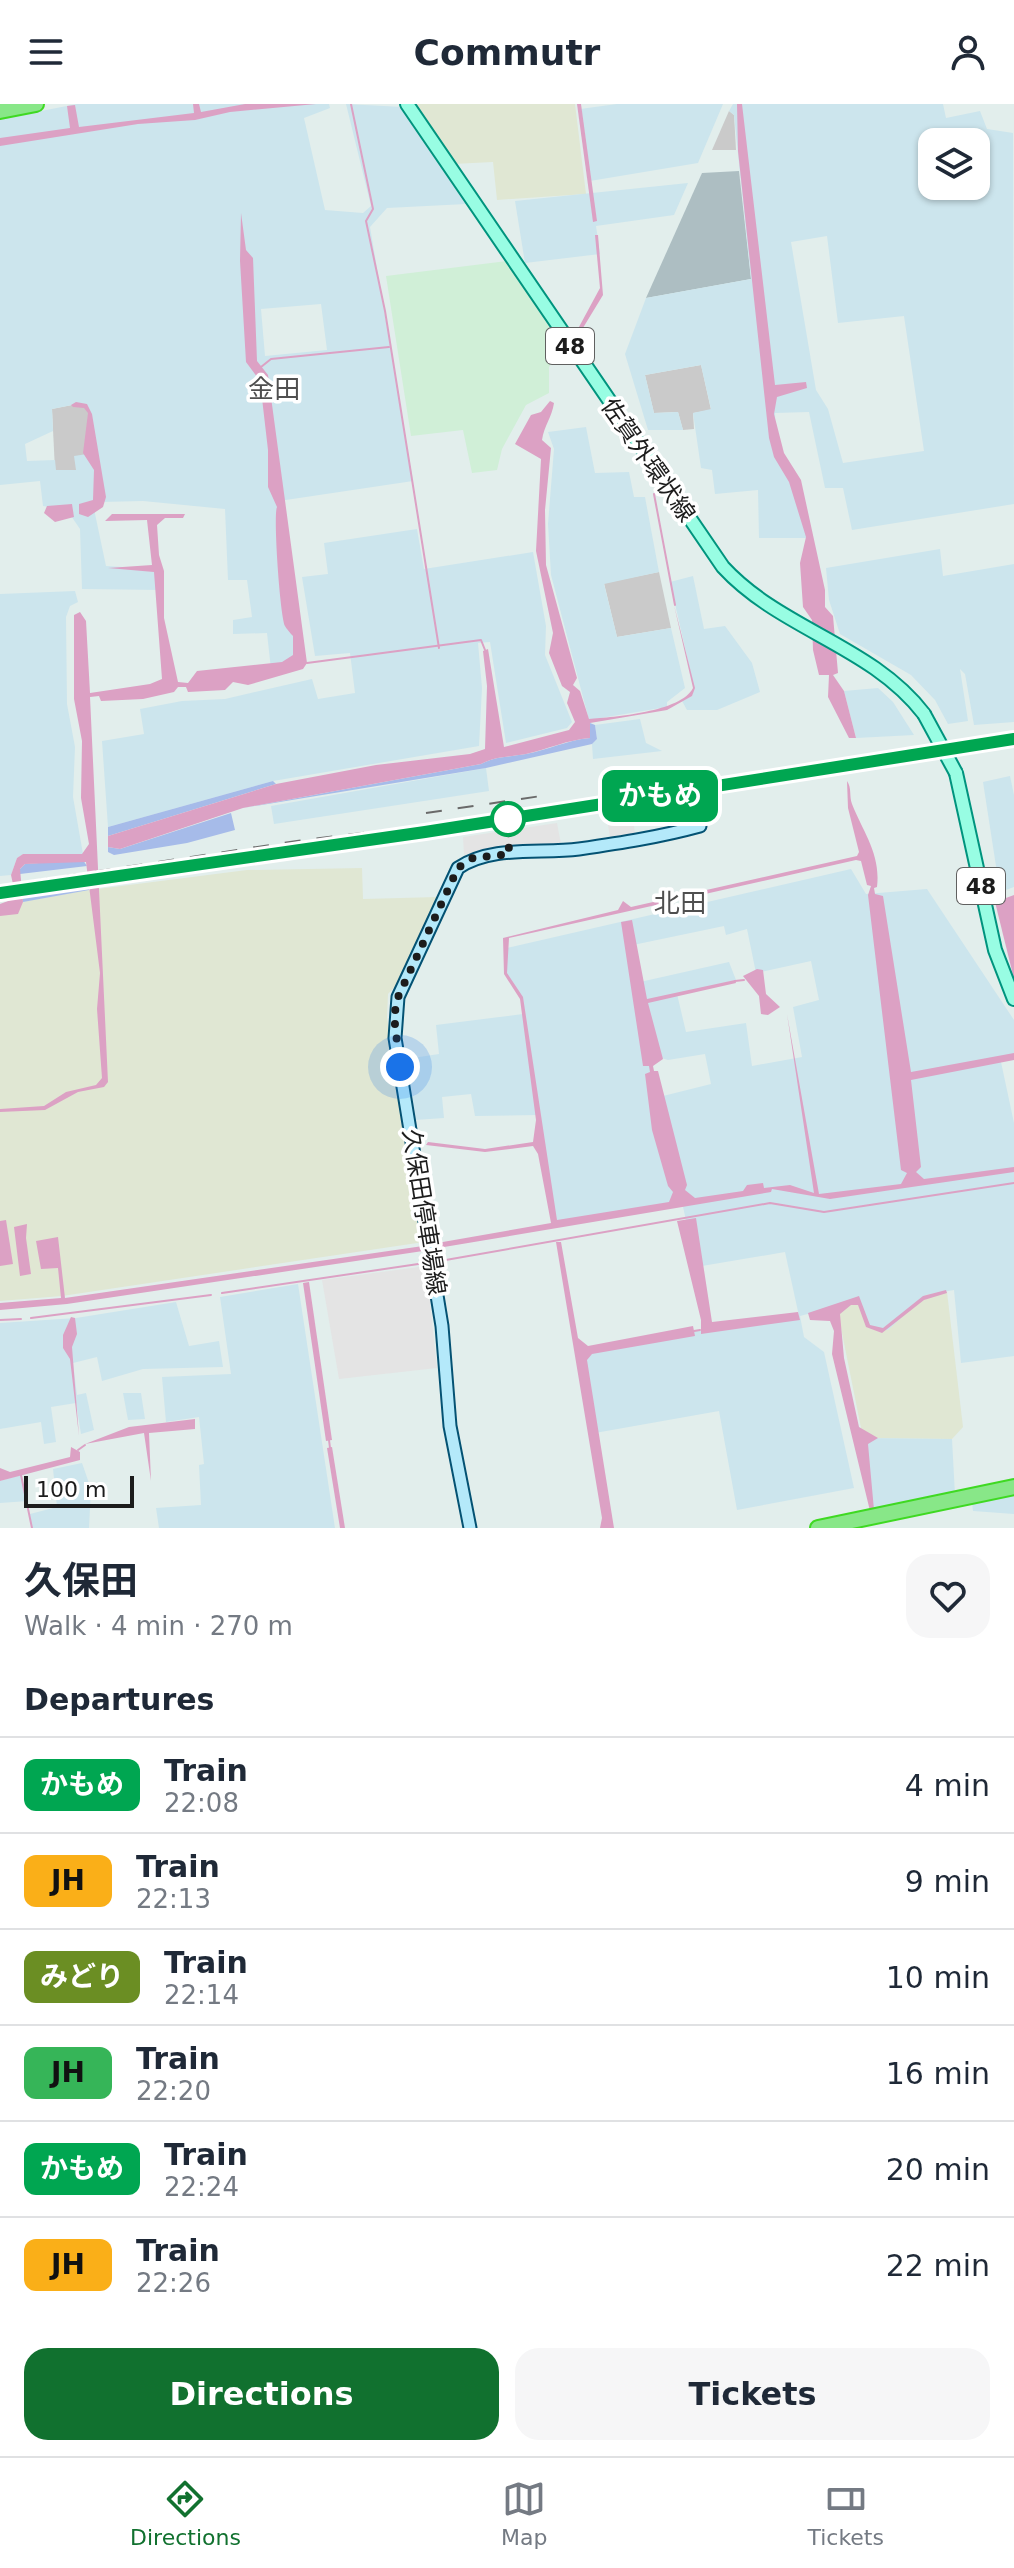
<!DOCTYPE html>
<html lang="en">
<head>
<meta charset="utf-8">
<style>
	:root { --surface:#fff; --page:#f6f6f7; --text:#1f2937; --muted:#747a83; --line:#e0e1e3; --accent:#11712f }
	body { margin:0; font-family:"DejaVu Sans","Noto Sans JP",sans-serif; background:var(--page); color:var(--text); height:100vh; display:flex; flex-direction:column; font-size:30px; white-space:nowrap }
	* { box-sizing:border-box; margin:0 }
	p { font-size:26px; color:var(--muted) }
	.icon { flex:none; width:44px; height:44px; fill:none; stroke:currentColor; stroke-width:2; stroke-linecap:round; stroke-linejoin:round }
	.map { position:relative; height:1424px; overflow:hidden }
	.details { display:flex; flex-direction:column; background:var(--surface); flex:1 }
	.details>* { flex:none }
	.badge { padding:0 16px; border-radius:12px; font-size:28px; line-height:52px }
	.fabs { position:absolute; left:918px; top:24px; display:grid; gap:16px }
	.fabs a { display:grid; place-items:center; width:72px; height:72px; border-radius:16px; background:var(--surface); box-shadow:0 2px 6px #0004; font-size:40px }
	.scale { position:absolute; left:24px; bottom:20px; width:110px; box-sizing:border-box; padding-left:8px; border:4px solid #1c1c1c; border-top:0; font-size:22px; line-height:28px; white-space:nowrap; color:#1c1c1c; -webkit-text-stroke:6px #fff; paint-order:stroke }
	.you { position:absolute; width:40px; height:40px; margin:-20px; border:6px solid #fff; border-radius:50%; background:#1a73e8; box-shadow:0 0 0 12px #1a73e833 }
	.map>.badge { position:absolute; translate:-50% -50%; box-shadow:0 0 0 4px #fff }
	h2 { padding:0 24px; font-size:30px; line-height:72px }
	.round { display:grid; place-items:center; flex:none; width:84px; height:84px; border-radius:24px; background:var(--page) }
	.headline { display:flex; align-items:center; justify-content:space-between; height:136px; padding:0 24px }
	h1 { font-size:38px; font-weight:700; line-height:60px }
	.action { display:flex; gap:16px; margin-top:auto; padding:16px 24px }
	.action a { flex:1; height:92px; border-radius:24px; background:var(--accent); color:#fff; font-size:32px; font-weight:700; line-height:92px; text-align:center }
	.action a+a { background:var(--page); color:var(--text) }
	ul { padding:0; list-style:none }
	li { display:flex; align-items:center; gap:24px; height:96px; padding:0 24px; border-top:2px solid var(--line) }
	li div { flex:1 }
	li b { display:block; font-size:30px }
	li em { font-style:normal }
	li .badge { min-width:88px; font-weight:700; text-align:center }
	header { display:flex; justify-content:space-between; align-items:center; height:104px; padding:0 24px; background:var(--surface); font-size:36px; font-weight:700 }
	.menu { display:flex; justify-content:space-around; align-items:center; height:112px; border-top:2px solid var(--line); background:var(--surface); font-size:22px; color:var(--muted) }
	.menu a { display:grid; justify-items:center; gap:4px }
	.menu .selected { color:var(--accent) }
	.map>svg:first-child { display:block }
	.commercial { fill:#d0efd7 }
	.industrial { fill:#e0e7d3 }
	.religious { fill:#cacaca }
	.construction { fill:#adbec2 }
	.farmland { fill:#cce5ed; fill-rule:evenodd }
	.grass { fill:#a6bbe9 }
	.parking { fill:#e4e4e4 }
	.water { fill:#dca1c4; fill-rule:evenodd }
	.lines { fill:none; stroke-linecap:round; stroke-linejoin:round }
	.stream { stroke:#dca1c4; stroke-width:2 }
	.secondary-casing { stroke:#045273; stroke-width:15 }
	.primary-casing { stroke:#00947e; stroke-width:16 }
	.highway-casing { stroke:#3fd922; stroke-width:18 }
	.secondary { stroke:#b4e9fa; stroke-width:11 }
	.primary { stroke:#98fde3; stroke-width:12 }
	.highway { stroke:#88e788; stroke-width:14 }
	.rail { stroke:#6a6a6a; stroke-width:2; stroke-dasharray:16 16; stroke-linecap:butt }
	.primary-bridge-casing { stroke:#00947e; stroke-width:16; stroke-linecap:butt }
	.primary-bridge { stroke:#98fde3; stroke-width:12 }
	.line-casing { stroke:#fff; stroke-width:18 }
	.line { stroke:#00a651; stroke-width:12 }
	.walk { stroke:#1c1c1c; stroke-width:8; stroke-dasharray:0 14.4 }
	.stop-dot { fill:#fff; stroke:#00a651; stroke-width:4 }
	.labels { text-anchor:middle; stroke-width:7; stroke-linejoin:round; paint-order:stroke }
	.shield { fill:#fff; stroke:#606060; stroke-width:2 }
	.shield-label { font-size:22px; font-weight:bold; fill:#1c1c1c }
	.street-label { font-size:24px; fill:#1c1c1c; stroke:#fff }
	.neighbourhood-label { font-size:26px; fill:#4f4f4f; stroke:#fff }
</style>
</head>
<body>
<header><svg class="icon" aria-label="menu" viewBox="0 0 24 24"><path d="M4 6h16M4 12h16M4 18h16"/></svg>Commutr<svg class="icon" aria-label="person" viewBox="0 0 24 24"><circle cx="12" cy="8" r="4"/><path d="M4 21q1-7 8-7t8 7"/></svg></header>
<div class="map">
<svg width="1014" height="1424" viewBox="0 0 1014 1424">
	<rect width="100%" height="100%" fill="#e2eeec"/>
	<path class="commercial" d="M507,157L563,245L549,263V289L526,301L502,345L497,366L472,369L463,326L411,332L386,172Z"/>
	<g class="industrial">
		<path d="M413,0H575L586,90L497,96L493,58L453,60Z"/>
		<path d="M362,764L363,795L438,793L400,877L388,890L387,914L424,1138L62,1192L0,1197V802L82,787L247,766Z"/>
		<path d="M947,1188L963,1323L952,1335L863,1334L837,1204L858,1197Z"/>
	</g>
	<g class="religious">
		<path d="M729,7L734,11L736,46H712Z"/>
		<path d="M701,261L711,306L693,309L694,325L683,326L678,308L654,309L645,271Z"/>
		<path d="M77,300L86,303L91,312L87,350L76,366H55L52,305Z"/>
		<path d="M659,468L671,524L617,533L604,479Z"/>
	</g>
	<path class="construction" d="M739,67L751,175L646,194L702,69Z"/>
	<g class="farmland">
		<path d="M77,0H329L330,4L304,14L325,106L363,109L371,102L346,0L403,3L466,100L387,104L370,123L413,377L279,397L299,553L271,565L267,529L233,530V516L252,513L247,476H228L225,405L143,397L101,398L94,405L106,462L157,465L161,486L82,485L80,425L67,406L43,402L40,377L0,381V15ZM321,200L327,246L265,252L261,205ZM77,300L87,303L91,312L87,350L74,352L76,366H56L55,356L27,357L25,340L53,327L52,305Z"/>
		<path d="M617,0H723L698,59L590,77L580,5Z"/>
		<path d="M733,0H943L946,14L980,7L987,25L1013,29L1014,400L852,426L843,384H825L809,308L775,309L776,340L809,434H759L758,386L715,390L712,366L701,364L693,309L711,305L701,261L645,271L654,309L678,308L683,326H648L625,250L646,194L751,175L734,11L729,7ZM932,38H976V82H932ZM827,132L838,219L904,212L924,347L843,359L828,305L816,286L791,138Z"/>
		<path d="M688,79L674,111L596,122L600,150L525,159L515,97Z"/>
		<path d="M586,323L595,369L629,368L634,393H645L659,468L604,480L617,533L671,524L685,584L667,598V603L589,616L551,471L548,420L554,345L548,328Z"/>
		<path d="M417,425L424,465L533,448L546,522L545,551L572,618L567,624L506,639L490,538L478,539L482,584L479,642L273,677L108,723L102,637L144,630L140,605L182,597L225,595L312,575L318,595L355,589L350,549L315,552L302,473L328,470L324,439Z"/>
		<path d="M940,445L943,472L1014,460V618L974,621L965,570L960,565L968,617L948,620L935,596L911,571L840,530L829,496L826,464Z"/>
		<path d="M693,472L704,525L725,522L752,559L760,588L717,606H687L682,597L692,592L694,583L670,478Z"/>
		<path d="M75,487L78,498L70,502L66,513L67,600L75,643L73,693L83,750H23L17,754L11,771L0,772V490Z"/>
		<path d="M878,584L893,598L914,631L856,634L844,587Z"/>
		<path d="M640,615L646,639L662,647L593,655L592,640L597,635L595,621Z"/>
		<path d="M486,664L489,687L274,720L271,702Z"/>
		<path d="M1010,672L1014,691V783L1000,788L983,678Z"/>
		<path d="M851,765L866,790L927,785L1014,916V954L1001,958L1014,1019V1252L961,1259L954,1186L926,1191L888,1226L870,1225L858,1197L800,1212L804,1233L824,1248L854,1384L737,1406L719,1307L595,1329L582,1250L700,1226L799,1212L785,1148L696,1163L682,1098L555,1121L537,1011L475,1012L471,990L442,993L444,1014L415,1016L406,955L439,950L436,921L523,910L521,894L506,869L507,844ZM724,822L726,831L747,825L756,869L811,857L819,896L793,903L802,953L752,962L746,919L686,928L677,890L736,876L729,858L640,878L633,841ZM705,950L711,980L659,993L651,961L658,953L668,956Z"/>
		<path d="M298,1180L335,1424H159L156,1404L201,1401L199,1361L204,1360L199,1313L166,1318L162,1273L231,1270L220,1193Z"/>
		<path d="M176,1198L189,1242L219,1237L223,1263L143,1265L102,1277L97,1253L73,1259L77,1291L86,1289L94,1326L81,1330L76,1299L51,1303L56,1338L44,1340L41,1318L0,1325V1219L76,1214Z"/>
		<path d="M123,1289H141L145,1315L128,1316Z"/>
		<path d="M863,1334L952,1335L955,1391L873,1408Z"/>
		<path d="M82,1359L91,1385L89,1424H32L30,1410L57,1403L53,1365Z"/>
		<path d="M21,1371L28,1397L0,1399V1377Z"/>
		<path d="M1014,1391V1410L973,1407L972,1399Z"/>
	</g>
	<g class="grass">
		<path d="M590,619L595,621L597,635L592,640L486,664L243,704L481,660C496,652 509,653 526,650C548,646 567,636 590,634Z"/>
		<path d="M273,677L276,680L108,732V723Z"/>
		<path d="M231,709L235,726L187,739L114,751L108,748V743L120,745Z"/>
		<path d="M83,756L87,762L20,770V765L25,760Z"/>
		<path d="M89,780V786L23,798L22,791Z"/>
	</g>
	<g class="parking">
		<path d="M632,705L635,730L610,733L606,709Z"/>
		<path d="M557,719L561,740L484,745L464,751L463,733Z"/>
		<path d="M426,1162L437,1264L339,1275L322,1176Z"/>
	</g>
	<g class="water">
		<path d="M193,0H199L201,8L245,0H316L230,8L195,16L138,20L0,42V34L70,24L67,2L75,1L79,23L194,9Z"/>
		<path d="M577,0H581L597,117L593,118Z"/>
		<path d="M737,0H742L775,281L806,278L807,284L777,293L774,310L784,349L801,376L825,486V503L833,512L838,569L833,571L844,587L856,634H849L828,593L829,571H819L813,546L812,516L803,503L800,459L806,433L789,378L774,353L769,334L738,47Z"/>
		<path d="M241,109L246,146L253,154L257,257L268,271L307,559L303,565L248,581L233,578L225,586L188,588L186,583H178L174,588L143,595L101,597L99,592L90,593L108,978L104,983L78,988L45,1006L0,1008V1005L44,1002L66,988L96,981L102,974L97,905L100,869L86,758L25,760L20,765L23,798L18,810L0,812V800L16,794L11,771L17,754L23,750H82L89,740L81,694L82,637L74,595V511L80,508L86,517L90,589L150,580L162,575L154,468L108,464L152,461L147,416L105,417L112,410H185L183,414H165L157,421L159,451L164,467V514L178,578L188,579L197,567L282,558L293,551V532C291,530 286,524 285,522C280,511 273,410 277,403L268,383V346L260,277L246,258L240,157Z"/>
		<path d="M595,131H598L603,191L575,237L573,234L600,184Z"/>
		<path d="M550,297L554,299C552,313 544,322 542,336L551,344L545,406L546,461L577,574L573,581L580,587L589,615C614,613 681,608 693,584L674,501L695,584L692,592L667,606L590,619V634C567,636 548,645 526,650C509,653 496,652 481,660L243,704L120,745L108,743V732L276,680L376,661L470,650L485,645L487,582L483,547L488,545L504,643L569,626L575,618L567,599L570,588L562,582L549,549L553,529L536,447L541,355L515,340L531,311L541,308Z"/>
		<path d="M76,298L87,300L92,310L106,393L103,403L88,413L79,410V400L93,396L94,366L83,349L88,309L84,304L73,303L71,301Z"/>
		<path d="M72,400L74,413L55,418L44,409L47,402Z"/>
		<path d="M847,677C852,684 849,692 852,700C863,728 881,750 877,783L874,784L875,790L883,792L911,968L1014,949V956L911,976L921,1063L916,1068L924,1075L1014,1063V1068L830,1095L772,1085L771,1088L438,1144L437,1139L551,1119L538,1050L533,1042L485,1048L426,1041L428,1038L485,1045L533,1038L536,1016L520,895L504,870L503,834L618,806L623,797L631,803L857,752L859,748L848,704ZM856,756L861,757L867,781L871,782L868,791L901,1066L907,1069L901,1080L819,1090L787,910L814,1089L790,1081L764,1084L763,1079L747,1081L743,1087L695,1094L685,1086L687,1081L658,967H654L653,962L663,955L648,899L736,879L735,876L647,895L632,816L621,818L643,962H649L650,968L645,970L652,1026L668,1082L673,1088L669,1098L557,1116L523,893L507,869L509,834Z"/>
		<path d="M1014,791V875L995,798Z"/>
		<path d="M757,865L763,866L766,890L780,903L768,911L761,910L759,892L743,872Z"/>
		<path d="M696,1114L712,1218L798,1208L800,1216L701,1230V1216L677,1117Z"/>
		<path d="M6,1116L13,1160L0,1162V1117Z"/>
		<path d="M27,1120L26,1134L31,1170L20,1172L14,1123Z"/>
		<path d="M58,1133L65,1194L423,1142V1147L67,1200L0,1206V1199L61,1194L58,1164L41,1165L36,1137Z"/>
		<path d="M556,1138H561L578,1234L588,1242L693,1222L695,1232L592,1250L587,1256L614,1424H600L602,1414Z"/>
		<path d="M309,1178L332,1336L326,1337L303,1179Z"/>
		<path d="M946,1186L947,1189L924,1196L882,1229L866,1223L858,1201H851L840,1210L844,1254L859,1323L878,1334L868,1340L874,1406L870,1407L832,1250L834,1227L830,1217L810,1216L808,1209L859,1192L870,1221L883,1224L923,1192Z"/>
		<path d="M71,1213L75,1214L77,1230L72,1243L79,1332L70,1255L63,1244V1231Z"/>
		<path d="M195,1315V1325L149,1329L151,1377L144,1329L85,1340L129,1323Z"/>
		<path d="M71,1343L80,1348V1356L0,1377V1364L10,1368L70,1353Z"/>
		<path d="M332,1343L345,1424H340L327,1344Z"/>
	</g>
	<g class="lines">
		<g class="stream">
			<path d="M351,0L373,105L366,117L385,207L439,544"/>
			<path d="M261,263L271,255L389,243"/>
			<path d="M654,390L675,501"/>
			<path d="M307,559L481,536L485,546"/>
			<path d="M735,877L744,876"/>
			<path d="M440,1157L770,1099L824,1108L1014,1079"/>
			<path d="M222,1189L425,1159"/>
			<path d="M31,1214L211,1191"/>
			<path d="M0,1216L21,1215"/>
			<path d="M694,1227L700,1226"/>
			<path d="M329,1336L330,1344"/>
			<path d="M78,1346L85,1341"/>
			<path d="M21,1371L32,1424"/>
		</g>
		<g class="secondary-casing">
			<path id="secondary" d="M470,1424L450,1322L442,1222L395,934L398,893L458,764C492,741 540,750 579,745C620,739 660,733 700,722"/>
		</g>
		<g class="primary-casing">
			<g id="primary">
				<path d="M407,0L723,463C781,526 871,541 924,610"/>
				<path d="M956,669L995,846L1014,895"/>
			</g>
		</g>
		<g class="highway-casing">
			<g id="highway">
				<path d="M0,7L36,0"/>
				<path d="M818,1424L1014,1383"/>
			</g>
		</g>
		<use href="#secondary" class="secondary"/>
		<use href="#primary" class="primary"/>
		<use href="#highway" class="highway"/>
		<g class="rail">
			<path d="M426,709L541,692"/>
			<path d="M0,782L303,736L422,722L1014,628"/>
		</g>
		<g class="primary-bridge-casing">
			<path id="primary-bridge" d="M924,610L956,669"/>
		</g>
		<use href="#primary-bridge" class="primary-bridge"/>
	</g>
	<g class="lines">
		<g class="line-casing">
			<path id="line" d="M0,789L425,728L1014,635"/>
		</g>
		<use href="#line" class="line"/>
		<path class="walk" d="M400,963L394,912L398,893L458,764L473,754L509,750L508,715"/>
	</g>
	<circle class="stop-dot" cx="508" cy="715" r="16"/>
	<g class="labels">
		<g class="shield">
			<rect x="546" y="224" width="48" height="36" rx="6"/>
			<rect x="957" y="764" width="48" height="36" rx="6"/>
		</g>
		<g class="shield-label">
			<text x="570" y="250">48</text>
			<text x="981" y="790">48</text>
		</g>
		<g class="street-label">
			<text transform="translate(648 356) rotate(55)" y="8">佐賀外環状線</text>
			<text transform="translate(424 1108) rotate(81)" y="8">久保田停車場線</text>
		</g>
		<g class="neighbourhood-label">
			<text x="274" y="294">金田</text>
			<text x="680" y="808">北田</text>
		</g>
	</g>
</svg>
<div class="fabs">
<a><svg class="icon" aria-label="layers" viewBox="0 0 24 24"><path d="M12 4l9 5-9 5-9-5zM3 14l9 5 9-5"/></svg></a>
</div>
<div class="scale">100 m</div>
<div class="you" style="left:400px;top:963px"></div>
<b class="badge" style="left:660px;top:692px;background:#00a651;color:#fff">かもめ</b>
</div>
<section class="details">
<div class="headline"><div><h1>久保田</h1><p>Walk · 4 min · 270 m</p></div><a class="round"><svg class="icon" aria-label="heart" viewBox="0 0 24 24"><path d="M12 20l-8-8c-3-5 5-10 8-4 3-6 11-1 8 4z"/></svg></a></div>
<h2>Departures</h2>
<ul>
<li><span class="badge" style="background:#00a651;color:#fff">かもめ</span><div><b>Train</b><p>22:08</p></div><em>4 min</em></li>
<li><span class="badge" style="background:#faaf18;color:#111">JH</span><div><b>Train</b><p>22:13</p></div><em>9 min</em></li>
<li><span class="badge" style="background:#6b8e23;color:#fff">みどり</span><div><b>Train</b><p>22:14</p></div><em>10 min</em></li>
<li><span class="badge" style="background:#36b558;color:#111">JH</span><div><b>Train</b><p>22:20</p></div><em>16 min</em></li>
<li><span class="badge" style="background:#00a651;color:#fff">かもめ</span><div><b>Train</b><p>22:24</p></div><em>20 min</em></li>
<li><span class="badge" style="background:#faaf18;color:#111">JH</span><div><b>Train</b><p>22:26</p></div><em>22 min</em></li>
</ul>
<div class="action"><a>Directions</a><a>Tickets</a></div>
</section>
<nav class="menu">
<a class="selected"><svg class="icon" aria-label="directions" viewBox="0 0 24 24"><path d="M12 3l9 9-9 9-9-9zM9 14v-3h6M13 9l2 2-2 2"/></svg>Directions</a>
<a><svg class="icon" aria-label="map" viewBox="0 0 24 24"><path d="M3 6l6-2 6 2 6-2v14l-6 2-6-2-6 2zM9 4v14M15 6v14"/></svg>Map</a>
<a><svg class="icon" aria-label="tickets" viewBox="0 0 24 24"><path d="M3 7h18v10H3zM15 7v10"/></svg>Tickets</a>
</nav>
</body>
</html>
